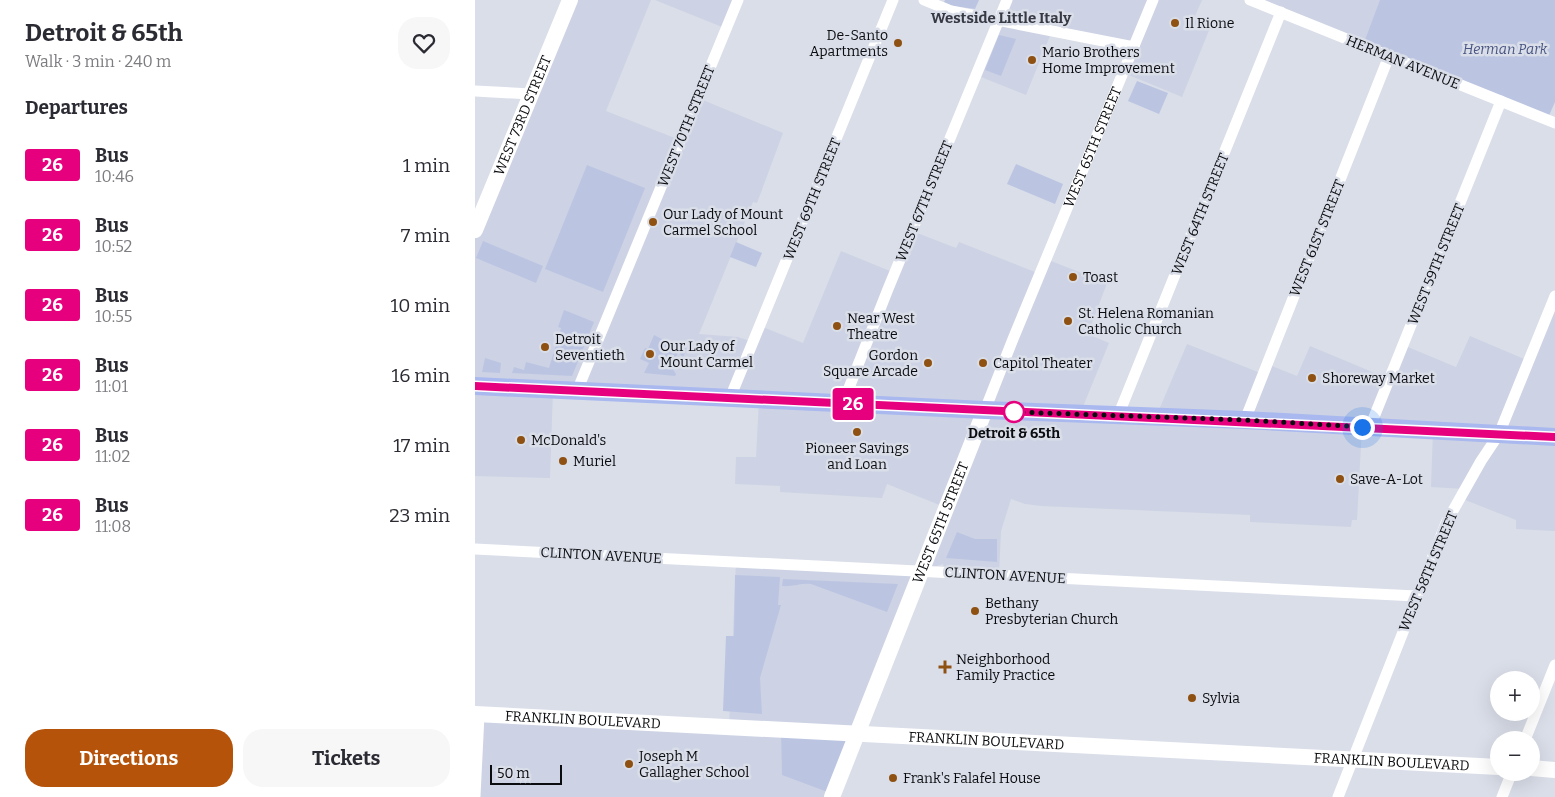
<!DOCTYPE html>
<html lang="en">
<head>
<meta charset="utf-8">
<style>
	:root { --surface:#fff; --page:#f7f7f7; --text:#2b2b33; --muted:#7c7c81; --accent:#b45309 }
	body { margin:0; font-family:Bitter,serif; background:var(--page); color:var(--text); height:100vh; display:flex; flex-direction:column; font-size:19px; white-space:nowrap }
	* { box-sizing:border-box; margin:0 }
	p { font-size:16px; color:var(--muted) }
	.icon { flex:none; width:28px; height:28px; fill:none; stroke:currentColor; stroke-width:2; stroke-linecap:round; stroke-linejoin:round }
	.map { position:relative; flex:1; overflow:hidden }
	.panel { display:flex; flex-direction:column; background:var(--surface); width:475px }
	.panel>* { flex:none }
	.badge { padding:0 10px; border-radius:4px; font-size:18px; line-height:32px }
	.buttons { position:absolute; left:1015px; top:671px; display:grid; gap:10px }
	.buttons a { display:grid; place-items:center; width:50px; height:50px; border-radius:50%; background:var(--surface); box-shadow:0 5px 20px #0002; font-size:25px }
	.scale { position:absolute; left:15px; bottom:12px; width:72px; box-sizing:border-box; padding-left:5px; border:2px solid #0b0c0f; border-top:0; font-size:14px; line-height:18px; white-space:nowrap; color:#0b0c0f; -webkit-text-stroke:4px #dadee9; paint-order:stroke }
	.you { position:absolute; width:25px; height:25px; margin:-12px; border:4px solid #fff; border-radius:50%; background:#1a73e8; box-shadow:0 0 0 8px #1a73e833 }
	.map>.badge { position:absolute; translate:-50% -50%; box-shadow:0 0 0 2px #fff }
	h2 { padding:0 25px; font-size:19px; line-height:45px }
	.round { display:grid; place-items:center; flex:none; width:52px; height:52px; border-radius:20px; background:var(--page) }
	.head { display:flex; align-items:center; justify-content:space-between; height:85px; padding:0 25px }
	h1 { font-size:24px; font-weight:700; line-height:38px }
	.cta { display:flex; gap:10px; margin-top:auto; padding:10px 25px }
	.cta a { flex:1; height:58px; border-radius:20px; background:var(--accent); color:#fff; font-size:20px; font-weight:700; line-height:58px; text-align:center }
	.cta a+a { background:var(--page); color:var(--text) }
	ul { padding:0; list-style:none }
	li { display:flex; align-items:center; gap:15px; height:70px; padding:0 25px }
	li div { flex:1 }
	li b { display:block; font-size:19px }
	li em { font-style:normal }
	li .badge { min-width:55px; font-weight:700; text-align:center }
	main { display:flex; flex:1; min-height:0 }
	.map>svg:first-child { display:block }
	.built { fill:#cdd3e4 }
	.green { fill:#bbc5e2 }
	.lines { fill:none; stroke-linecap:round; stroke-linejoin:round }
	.street { stroke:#fff; stroke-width:11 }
	.secondary { stroke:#fff; stroke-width:16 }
	.primary { stroke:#a9b8ef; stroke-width:18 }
	.line-casing { stroke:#fff; stroke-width:11 }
	.line { stroke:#e6007e; stroke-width:8 }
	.walk { stroke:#0b0c0f; stroke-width:5; stroke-dasharray:0 9 }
	.poi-dot { fill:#8e5112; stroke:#dadee9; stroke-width:2 }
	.stop-dot { fill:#fff; stroke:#e6007e; stroke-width:2.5 }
	.labels { text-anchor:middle; stroke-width:5; stroke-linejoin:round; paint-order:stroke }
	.poi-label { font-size:14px; fill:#0b0c0f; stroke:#dadee9; text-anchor:start }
	.park-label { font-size:14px; font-style:italic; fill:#485582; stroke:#dadee9 }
	.street-label { font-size:14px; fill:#0b0c0f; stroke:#dadee9 }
	.stop-label { font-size:14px; font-weight:bold; fill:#0b0c0f; stroke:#dadee9 }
	.neighbourhood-label { font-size:15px; font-weight:bold; fill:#373a43; stroke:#dadee9 }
</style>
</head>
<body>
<main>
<section class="panel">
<div class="head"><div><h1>Detroit &amp; 65th</h1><p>Walk · 3 min · 240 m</p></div><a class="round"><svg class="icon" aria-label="heart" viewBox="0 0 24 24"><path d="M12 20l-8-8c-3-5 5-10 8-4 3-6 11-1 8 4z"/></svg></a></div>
<h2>Departures</h2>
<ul>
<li><span class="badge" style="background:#e6007e;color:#fff">26</span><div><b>Bus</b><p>10:46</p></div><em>1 min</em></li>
<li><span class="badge" style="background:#e6007e;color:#fff">26</span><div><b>Bus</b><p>10:52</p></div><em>7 min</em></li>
<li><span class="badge" style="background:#e6007e;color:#fff">26</span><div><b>Bus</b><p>10:55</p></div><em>10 min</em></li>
<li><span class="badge" style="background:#e6007e;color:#fff">26</span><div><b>Bus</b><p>11:01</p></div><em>16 min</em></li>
<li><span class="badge" style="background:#e6007e;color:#fff">26</span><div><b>Bus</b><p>11:02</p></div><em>17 min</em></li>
<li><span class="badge" style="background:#e6007e;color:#fff">26</span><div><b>Bus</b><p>11:08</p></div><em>23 min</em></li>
</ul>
<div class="cta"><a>Directions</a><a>Tickets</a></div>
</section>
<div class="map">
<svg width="1080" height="797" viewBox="0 0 1080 797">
	<rect width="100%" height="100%" fill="#dadee9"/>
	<g class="built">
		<path d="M95,0H176L131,111L205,140L223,98L308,133L282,203L278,202L224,334L263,337L278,342L285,326L328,343L366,251L420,273L437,231L481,248L484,242L565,274L571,259L632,283L613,334L634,343L605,414L681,417L712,344L788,374L792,364L822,376L835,346L914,379L928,345L981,367L995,336L1054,361L1080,296V531L1041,529V520L985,498L990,489L956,487L958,431L887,427L882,520H877L876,527L775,522V515L566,506L550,504L536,499L526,531L524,575L470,572L468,564L447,571L357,797H0L4,715L254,727L261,562L447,571L472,508L412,484L407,498L305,492V486L260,484L261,457H281L284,400L78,390L75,478L0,476V230Z"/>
		<path d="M180,0H263L252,29Z"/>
		<path d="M532,0H727L720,16L737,23L707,97L649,73L659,48L577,31L551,95L501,75Z"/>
		<path d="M775,0H906L888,45Z"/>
	</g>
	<g class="green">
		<path d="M470,0H504L500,9L478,6L469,2Z"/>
		<path d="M905,0H1080V102L1072,120L888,45Z"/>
		<path d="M524,35L541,39L526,76L510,70Z"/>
		<path d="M662,81L693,93L684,114L653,101Z"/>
		<path d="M541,164L588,184L580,204L532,184Z"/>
		<path d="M112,165L170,188L128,292L70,269Z"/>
		<path d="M8,241L68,266L61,283L1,258Z"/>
		<path d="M261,242L287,253L281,267L255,257Z"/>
		<path d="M89,310L119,322L97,376L37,373L39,367L49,370L51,362L74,368L86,328L83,327Z"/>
		<path d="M179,335L191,341L192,339L212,349L208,357L203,352L197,368L201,374L200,376L169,373L174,363L165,359L170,348L173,349Z"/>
		<path d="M10,358L26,363L25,373L7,372Z"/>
		<path d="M482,532L500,539H522V562L471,558Z"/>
		<path d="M260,575L305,577L303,605H306L285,678L287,714L248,711L251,636H259Z"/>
		<path d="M308,579L423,584L412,612L336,584C326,583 317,587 307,586Z"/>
		<path d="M306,730L382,734L358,794L307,775Z"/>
	</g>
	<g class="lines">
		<g class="street">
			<path d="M449,0L476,11L659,47"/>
			<path d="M775,0L1080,123"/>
			<path d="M0,91L56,94"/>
			<path d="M102,391L263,0"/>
			<path d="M255,398L418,0"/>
			<path d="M368,403L413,289L532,0"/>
			<path id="s1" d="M510,410L538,339L678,0"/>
			<path d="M643,416L806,12"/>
			<path d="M770,420L914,56"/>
			<path d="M895,427L1026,101"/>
			<path d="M0,549L941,596"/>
			<path d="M1050,740L1080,665"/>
			<path d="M0,796L4,715"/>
			<path d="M863,797L971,523L1006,461L1024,434L1080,296"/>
			<path d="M1027,797L1037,772"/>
		</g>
		<g class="secondary">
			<path id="s2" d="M0,230L95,0"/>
			<path id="s3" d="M0,714L1024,767"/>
			<path d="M1056,768L1080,770"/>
			<path id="s4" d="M357,797L510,410"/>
		</g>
		<path class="primary" d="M0,386L510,410L770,420L1080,437"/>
	</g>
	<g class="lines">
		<g class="line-casing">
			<path id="line" d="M0,386C360,406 720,417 1080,437"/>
		</g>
		<use href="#line" class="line"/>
		<path class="walk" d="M539,412L770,420L887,427"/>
	</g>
	<g class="poi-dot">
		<circle cx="700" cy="23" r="5"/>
		<circle cx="423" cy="43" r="5"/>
		<circle cx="557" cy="60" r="5"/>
		<circle cx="178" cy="222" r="5"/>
		<circle cx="598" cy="277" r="5"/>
		<circle cx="593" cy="321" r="5"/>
		<circle cx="362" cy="326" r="5"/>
		<circle cx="70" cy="347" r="5"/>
		<circle cx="175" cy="354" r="5"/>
		<circle cx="453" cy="363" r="5"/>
		<circle cx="508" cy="363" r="5"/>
		<circle cx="837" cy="378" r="5"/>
		<circle cx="382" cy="432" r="5"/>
		<circle cx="46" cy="440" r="5"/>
		<circle cx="88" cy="461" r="5"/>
		<circle cx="865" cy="479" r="5"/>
		<circle cx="500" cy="611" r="5"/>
		<path d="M467.5 659.5h5v5h5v5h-5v5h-5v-5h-5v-5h5z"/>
		<circle cx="717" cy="698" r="5"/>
		<circle cx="154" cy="764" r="5"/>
		<circle cx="418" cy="778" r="5"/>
	</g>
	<circle class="stop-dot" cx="539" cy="412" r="10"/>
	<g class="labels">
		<g class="poi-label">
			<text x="710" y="28">Il Rione</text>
			<text x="413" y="40" text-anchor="end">De-Santo<tspan x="413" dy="16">Apartments</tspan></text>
			<text x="567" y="57">Mario Brothers<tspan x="567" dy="16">Home Improvement</tspan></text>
			<text x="188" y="219">Our Lady of Mount<tspan x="188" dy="16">Carmel School</tspan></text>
			<text x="608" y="282">Toast</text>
			<text x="603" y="318">St. Helena Romanian<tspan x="603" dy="16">Catholic Church</tspan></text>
			<text x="372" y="323">Near West<tspan x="372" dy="16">Theatre</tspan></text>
			<text x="80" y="344">Detroit<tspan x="80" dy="16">Seventieth</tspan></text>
			<text x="185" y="351">Our Lady of<tspan x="185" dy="16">Mount Carmel</tspan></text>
			<text x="443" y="360" text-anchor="end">Gordon<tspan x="443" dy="16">Square Arcade</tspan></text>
			<text x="518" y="368">Capitol Theater</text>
			<text x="847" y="383">Shoreway Market</text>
			<text x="56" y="445">McDonald's</text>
			<text x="382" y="453" text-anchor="middle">Pioneer Savings<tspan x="382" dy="16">and Loan</tspan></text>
			<text x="98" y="466">Muriel</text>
			<text x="875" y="484">Save-A-Lot</text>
			<text x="510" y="608">Bethany<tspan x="510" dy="16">Presbyterian Church</tspan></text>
			<text x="481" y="664">Neighborhood<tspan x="481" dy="16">Family Practice</tspan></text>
			<text x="727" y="703">Sylvia</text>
			<text x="164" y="761">Joseph M<tspan x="164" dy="16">Gallagher School</tspan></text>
			<text x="428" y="783">Frank's Falafel House</text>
		</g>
		<g class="park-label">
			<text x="1030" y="54">Herman Park</text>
		</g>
		<g class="street-label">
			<text transform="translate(928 62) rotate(22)" y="5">HERMAN AVENUE</text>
			<text dy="5" stroke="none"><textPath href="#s2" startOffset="124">WEST 73RD STREET</textPath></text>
			<text transform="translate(211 126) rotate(-68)" y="5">WEST 70TH STREET</text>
			<text dy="5" stroke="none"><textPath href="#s1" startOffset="284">WEST 65TH STREET</textPath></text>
			<text transform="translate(337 199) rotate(-68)" y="5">WEST 69TH STREET</text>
			<text transform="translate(449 201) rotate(-68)" y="5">WEST 67TH STREET</text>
			<text transform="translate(725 214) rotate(-68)" y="5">WEST 64TH STREET</text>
			<text transform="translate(842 238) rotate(-68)" y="5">WEST 61ST STREET</text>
			<text transform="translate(961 264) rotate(-68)" y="5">WEST 59TH STREET</text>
			<text dy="5" stroke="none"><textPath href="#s4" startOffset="295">WEST 65TH STREET</textPath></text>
			<text transform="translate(126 555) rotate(3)" y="5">CLINTON AVENUE</text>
			<text transform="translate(953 571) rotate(-67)" y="5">WEST 58TH STREET</text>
			<text transform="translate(530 575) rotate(3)" y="5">CLINTON AVENUE</text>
			<text dy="5" stroke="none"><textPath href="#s3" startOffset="108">FRANKLIN BOULEVARD</textPath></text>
			<text dy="5" stroke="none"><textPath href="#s3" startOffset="512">FRANKLIN BOULEVARD</textPath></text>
			<text dy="5" stroke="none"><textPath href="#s3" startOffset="918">FRANKLIN BOULEVARD</textPath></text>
		</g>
		<g class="stop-label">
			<text x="539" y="438">Detroit &amp; 65th</text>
		</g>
		<g class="neighbourhood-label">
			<text x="526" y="23">Westside Little Italy</text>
		</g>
	</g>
</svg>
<div class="buttons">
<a>+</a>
<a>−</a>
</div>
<div class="scale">50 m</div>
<div class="you" style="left:887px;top:427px"></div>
<b class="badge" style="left:378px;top:404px;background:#e6007e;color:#fff">26</b>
</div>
</main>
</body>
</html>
